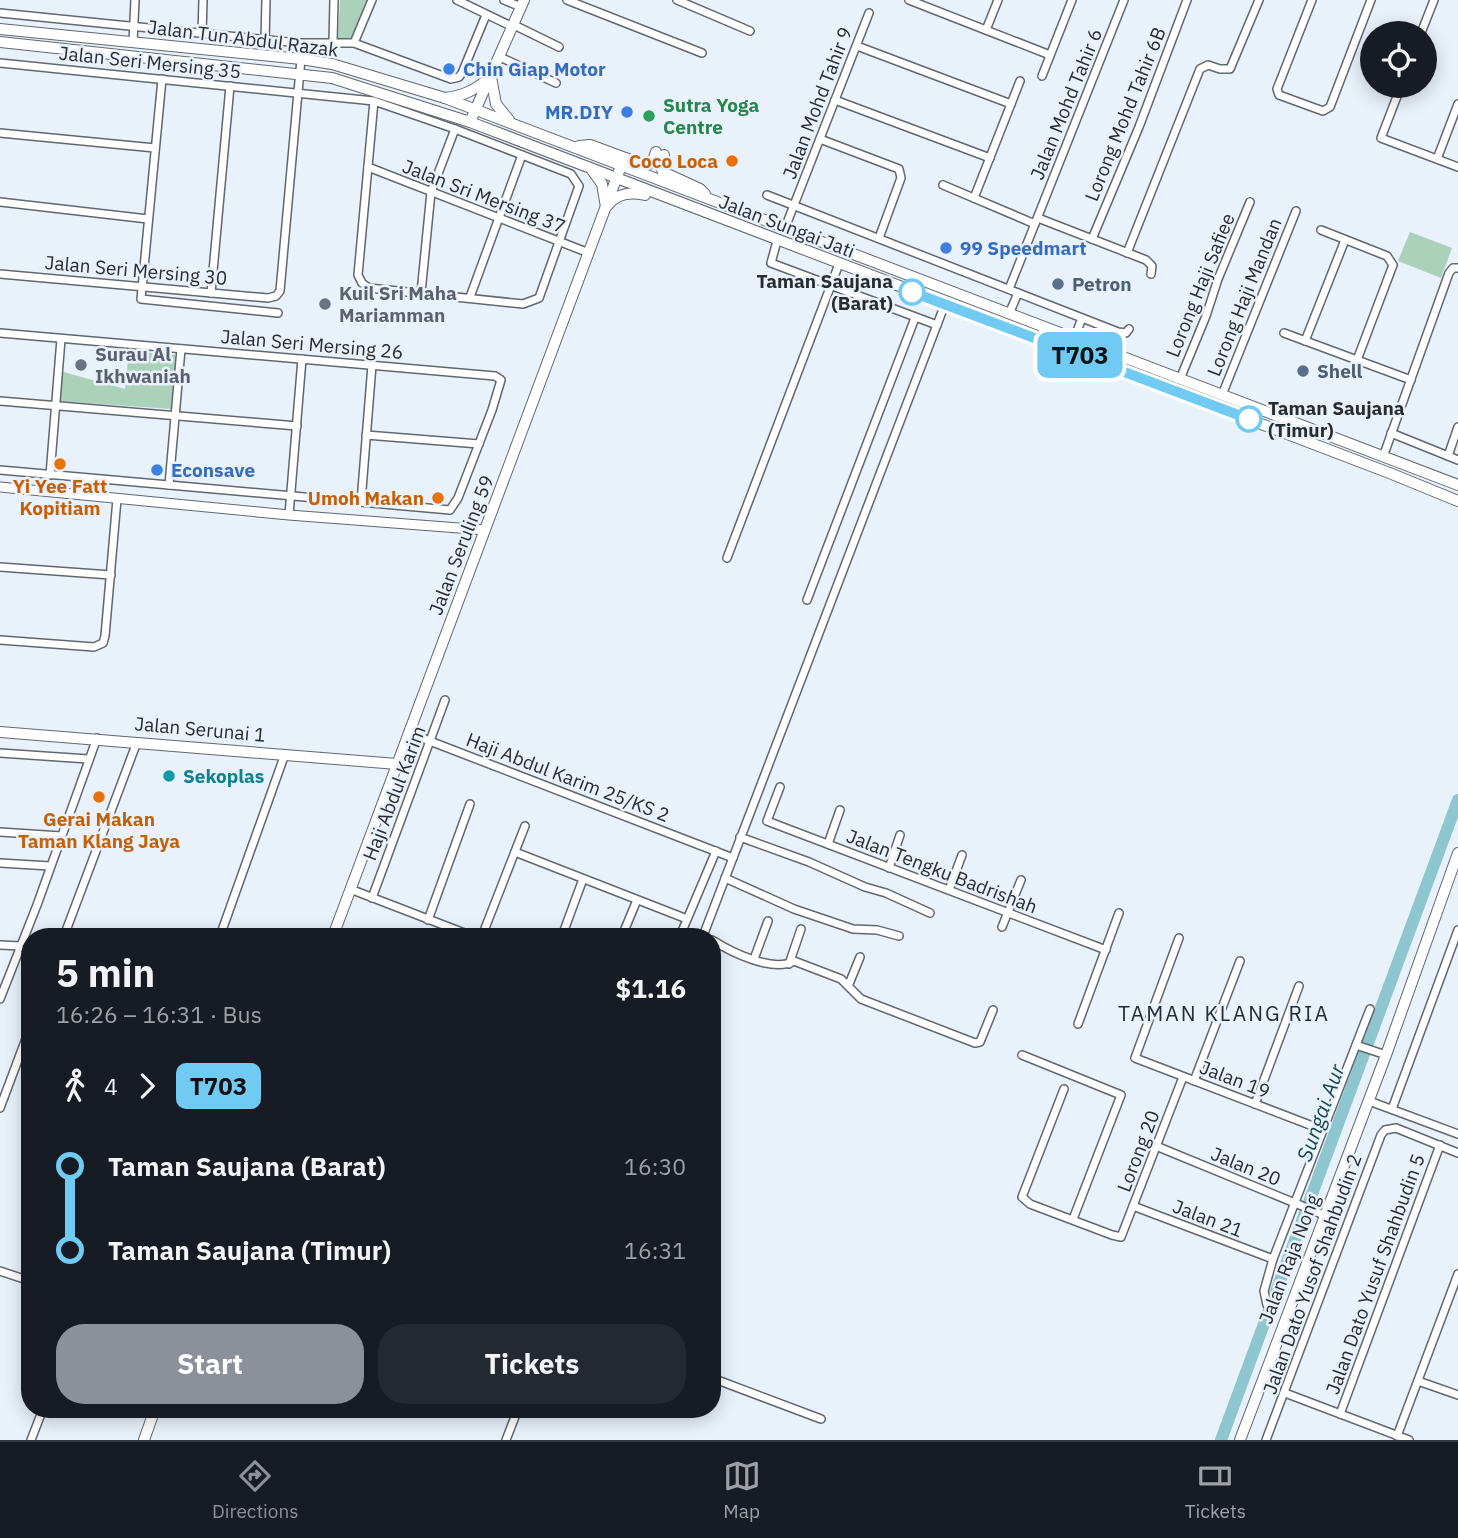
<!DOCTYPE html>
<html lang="en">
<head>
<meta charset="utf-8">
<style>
	:root { --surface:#171b24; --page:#242831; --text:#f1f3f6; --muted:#9ea1a6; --line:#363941; --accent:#8c9099 }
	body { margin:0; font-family:"IBM Plex Sans",sans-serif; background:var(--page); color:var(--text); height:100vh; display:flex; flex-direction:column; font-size:26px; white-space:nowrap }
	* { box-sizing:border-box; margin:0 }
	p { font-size:23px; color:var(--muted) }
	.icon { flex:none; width:38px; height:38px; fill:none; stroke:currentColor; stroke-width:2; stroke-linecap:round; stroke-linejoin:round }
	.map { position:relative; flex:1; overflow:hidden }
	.details { position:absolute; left:21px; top:928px; width:700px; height:490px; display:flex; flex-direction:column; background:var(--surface); border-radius:28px; box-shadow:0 4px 18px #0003 }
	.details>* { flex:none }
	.badge { padding:0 14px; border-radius:10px; font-size:24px; line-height:46px }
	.controls { position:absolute; left:1360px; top:21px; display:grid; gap:14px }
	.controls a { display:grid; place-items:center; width:77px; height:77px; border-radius:50%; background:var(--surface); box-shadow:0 4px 18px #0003; font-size:35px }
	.map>.badge { position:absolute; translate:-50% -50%; box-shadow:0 0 0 4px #fff }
	.legs { display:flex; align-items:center; gap:10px; height:77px; padding:0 35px; font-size:23px }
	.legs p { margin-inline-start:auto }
	.summary { display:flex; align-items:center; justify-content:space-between; height:119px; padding:0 35px }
	h1 { font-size:38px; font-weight:700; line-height:52px }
	.cta { display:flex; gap:14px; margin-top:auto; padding:14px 35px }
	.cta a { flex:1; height:80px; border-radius:28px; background:var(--accent); color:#fff; font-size:28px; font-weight:700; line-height:80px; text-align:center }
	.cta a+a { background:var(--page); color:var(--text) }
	ul { padding:0 35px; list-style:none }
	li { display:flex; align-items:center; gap:24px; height:84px; font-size:26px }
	li i { display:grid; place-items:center; width:10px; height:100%; margin:0 9px; background:currentColor }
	li i::after { content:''; width:18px; height:18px; margin:-9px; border:5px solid; border-radius:50%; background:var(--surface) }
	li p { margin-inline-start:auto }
	li:first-child i { background:linear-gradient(#0000 50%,currentColor 0) }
	li:last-child i { background:linear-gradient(currentColor 50%,#0000 0) }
	.dock { display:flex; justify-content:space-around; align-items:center; height:98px; border-top:2px solid var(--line); background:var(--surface); font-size:19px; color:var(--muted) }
	.dock a { display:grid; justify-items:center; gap:4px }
	.dock .selected { color:var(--accent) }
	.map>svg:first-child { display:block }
	.green { fill:#abd1bb }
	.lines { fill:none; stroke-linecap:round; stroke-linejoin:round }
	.river { stroke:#8dc6ce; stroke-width:12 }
	.minor-casing { stroke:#60676f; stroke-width:10 }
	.tertiary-casing { stroke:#60676f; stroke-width:11 }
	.secondary-casing { stroke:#60676f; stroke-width:12 }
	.minor { stroke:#fff; stroke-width:7 }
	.tertiary { stroke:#fff; stroke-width:9 }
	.secondary { stroke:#fff; stroke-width:10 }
	.line-1-casing { stroke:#fff; stroke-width:16 }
	.line-1 { stroke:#71caf2; stroke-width:10 }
	.shop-dot { fill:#3f7fe0; stroke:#e9f1fa; stroke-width:2.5 }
	.leisure-dot { fill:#2e9e5b; stroke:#e9f1fa; stroke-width:2.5 }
	.food-dot { fill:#e8710a; stroke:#e9f1fa; stroke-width:2.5 }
	.service-dot { fill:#5c6f8a; stroke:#e9f1fa; stroke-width:2.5 }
	.stop-1-dot { fill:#fff; stroke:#71caf2; stroke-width:3.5 }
	.worship-dot { fill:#6b7280; stroke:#e9f1fa; stroke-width:2.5 }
	.culture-dot { fill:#0f9aa8; stroke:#e9f1fa; stroke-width:2.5 }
	.labels { text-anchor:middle; stroke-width:5; stroke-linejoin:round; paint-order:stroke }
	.street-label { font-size:19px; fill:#292c2f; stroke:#e9f1fa }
	.shop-label { font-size:19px; font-weight:bold; fill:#366cbe; stroke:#e9f1fa; text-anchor:start }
	.leisure-label { font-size:19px; font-weight:bold; fill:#27864d; stroke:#e9f1fa; text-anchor:start }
	.food-label { font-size:19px; font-weight:bold; fill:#c56008; stroke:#e9f1fa; text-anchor:end }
	.stop-label { font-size:19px; font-weight:bold; fill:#292c2f; stroke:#e9f1fa; text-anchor:end }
	.service-label { font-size:19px; font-weight:bold; fill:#4e5e75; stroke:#e9f1fa; text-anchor:start }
	.worship-label { font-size:19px; font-weight:bold; fill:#5b616d; stroke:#e9f1fa; text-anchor:start }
	.culture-label { font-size:19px; font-weight:bold; fill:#0d838f; stroke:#e9f1fa; text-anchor:start }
	.neighbourhood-label { font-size:21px; letter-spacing:2px; fill:#252b32; stroke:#e9f1fa }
	.water-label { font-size:21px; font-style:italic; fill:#15494f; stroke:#e9f1fa }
</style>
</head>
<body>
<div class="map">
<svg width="1458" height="1440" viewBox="0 0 1458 1440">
	<rect width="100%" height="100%" fill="#e9f1fa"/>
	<g class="green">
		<path d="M340,0H370L352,40L338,39Z"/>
		<path d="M1410,232L1452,248L1441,278L1398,261Z"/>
		<path d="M129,351L176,355L171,409L58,401L60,371L125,389Z"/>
	</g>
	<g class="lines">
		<path class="river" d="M1221,1440L1458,800"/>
		<g class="minor-casing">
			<g id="minor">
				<path d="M457,0L513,27"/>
				<path d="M504,0L521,7"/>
				<path d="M567,0L702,53"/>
				<path d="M677,0L750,31"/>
				<path d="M909,0L1050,55"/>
				<path d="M1312,0L1277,89L1279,95L1323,111L1330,107L1371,0"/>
				<path d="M0,13L298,43H354L451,79L459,77L462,73L486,15"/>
				<path d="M514,25L559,47"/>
				<path d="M986,30L998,0"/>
				<path d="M1421,33L1434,0"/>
				<path d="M202,34L203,0"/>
				<path d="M265,40L266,0"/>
				<path d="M133,42L135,0"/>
				<path d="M333,42L334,0"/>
				<path d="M354,43L372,0"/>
				<path d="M857,46L1011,104"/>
				<path d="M500,57L556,83"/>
				<path d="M0,63L374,101L455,129L571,174L579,186L539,298L523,304L369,288L362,283L358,275L374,101"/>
				<path d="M1042,76L1072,0"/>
				<path d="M162,79L141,299L278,313"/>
				<path d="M1401,86L1381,138L1458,167"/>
				<path d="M835,100L990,158"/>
				<path d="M0,133L155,148"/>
				<path d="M820,139L899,169L901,178L879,238"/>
				<path d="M1437,159L1458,104"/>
				<path d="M368,167L589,253"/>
				<path d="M943,185L1035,224"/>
				<path d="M767,195L1118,332L1126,333L1129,329"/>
				<path d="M974,198L1020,81"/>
				<path d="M0,202L148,219"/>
				<path d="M1038,218L1146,260L1152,266L1151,274"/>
				<path d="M785,228L869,13"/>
				<path d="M1321,230L1387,256L1393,265L1357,360"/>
				<path d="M1092,239L1139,127L1187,0"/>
				<path d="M777,241L771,263L937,325"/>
				<path d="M1127,253L1200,69L1208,65L1220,69H1230L1259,0"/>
				<path d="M0,274L268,298L276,296L280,291L301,59"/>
				<path d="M1009,289L1124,0"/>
				<path d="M211,293L230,86"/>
				<path d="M421,293L431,192L455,129"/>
				<path d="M470,297L522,155"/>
				<path d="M1009,314L1018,293"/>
				<path d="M0,333L495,376L501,380L492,410L458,498L450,510L0,470"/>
				<path d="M1284,333L1411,380"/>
				<path d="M1074,339L1082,318"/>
				<path d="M1305,341L1345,240"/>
				<path d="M1180,379L1206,316L1218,279L1250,202"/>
				<path d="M1222,395L1296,211"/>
				<path d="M0,401L297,426"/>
				<path d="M1391,433L1458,460"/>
				<path d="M366,435L479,444"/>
				<path d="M1448,456L1458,427"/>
				<path d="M1383,457L1449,273L1453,268H1458"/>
				<path d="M50,475L61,339"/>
				<path d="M169,485L181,349"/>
				<path d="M361,502L372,365"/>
				<path d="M289,515L302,359"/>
				<path d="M727,558L839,264"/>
				<path d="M0,567L111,575"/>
				<path d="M807,600L915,318"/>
				<path d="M0,640L94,647L103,643L105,636L117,499"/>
				<path d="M409,733L733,858"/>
				<path d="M0,753L88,759"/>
				<path d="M780,787L767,821L1106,950"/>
				<path d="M0,832L61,836"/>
				<path d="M740,837L809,862L865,887L886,893L930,913"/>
				<path d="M828,844L840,810"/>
				<path d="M515,852L687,919"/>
				<path d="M0,863L50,866"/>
				<path d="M889,868L900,835"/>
				<path d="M725,878L794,909L853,929L877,930L899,936"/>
				<path d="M350,889L472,936"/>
				<path d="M949,890L962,855"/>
				<path d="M372,898L445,700"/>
				<path d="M428,920L470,804"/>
				<path d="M1002,927L1021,880"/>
				<path d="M64,936L137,742"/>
				<path d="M220,936L285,754"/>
				<path d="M482,936L525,826"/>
				<path d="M562,936L583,879"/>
				<path d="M622,936L637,900"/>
				<path d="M680,936L716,851"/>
				<path d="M703,936L945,304"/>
				<path d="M1179,938L1135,1058L1323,1130"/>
				<path d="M712,940C731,952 773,973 794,961L841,979L861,999L975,1043L980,1042L993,1010"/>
				<path d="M0,945L21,946"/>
				<path d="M754,959L768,921"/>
				<path d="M789,964L801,929"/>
				<path d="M849,984L860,957"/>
				<path d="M0,999L37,905L97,738"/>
				<path d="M1078,1024L1119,913"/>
				<path d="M1356,1045L1386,1055"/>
				<path d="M1022,1055L1121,1095L1073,1219"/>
				<path d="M1194,1081L1240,961"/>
				<path d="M1064,1089L1022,1197L1030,1204L1112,1235L1121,1237L1183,1077"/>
				<path d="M1369,1101L1458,1134"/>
				<path d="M1255,1104L1299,986"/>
				<path d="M0,1108L30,1028"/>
				<path d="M1392,1109L1458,930"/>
				<path d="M1156,1146L1324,1215"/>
				<path d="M1133,1206L1273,1259"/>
				<path d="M0,1271L30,1281"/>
				<path d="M1267,1305L1264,1291L1273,1259L1370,1009"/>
				<path d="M712,1378L821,1419"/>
				<path d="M1418,1381L1458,1395"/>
				<path d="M1285,1393L1409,1440"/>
				<path d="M1340,1414L1440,1145"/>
				<path d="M1397,1436L1458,1274"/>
				<path d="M31,1440L43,1409"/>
				<path d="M506,1440L518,1409"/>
				<path d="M1266,1440L1381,1135L1385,1130L1396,1128L1458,1153"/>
			</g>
		</g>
		<g class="tertiary-casing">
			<path id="tertiary" d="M0,487L289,515L485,530"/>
		</g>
		<g class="secondary-casing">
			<g id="secondary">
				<path d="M0,29L301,59L332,64L445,98L1458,485"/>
				<path d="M0,42L332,78L470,122L1392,474L1458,501"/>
				<path d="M491,77L496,104L509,120"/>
				<path d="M445,98C463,96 475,90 488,79"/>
				<path d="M470,122L524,0"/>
				<path d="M579,146L590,145L644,165L652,163L656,152"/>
				<path d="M664,155L660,165L663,172L700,189L705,194"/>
				<path d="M592,170L602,184L606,207"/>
				<path d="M608,205C617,193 632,192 645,195"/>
				<path d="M0,732L397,764"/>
				<path d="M333,936L621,166"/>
				<path d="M144,1440L155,1409"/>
				<path d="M1240,1440L1386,1055L1458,853"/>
			</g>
		</g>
		<use href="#minor" class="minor"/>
		<use href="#tertiary" class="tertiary"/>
		<use href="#secondary" class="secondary"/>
	</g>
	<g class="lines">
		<g class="line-1-casing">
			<path id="line-1" d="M912,292L1249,419"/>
		</g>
		<use href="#line-1" class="line-1"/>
	</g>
	<g class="shop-dot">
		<circle cx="449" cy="69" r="7"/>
		<circle cx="627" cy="112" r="7"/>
		<circle cx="946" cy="248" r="7"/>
		<circle cx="157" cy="470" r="7"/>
	</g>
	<circle class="leisure-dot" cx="649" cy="116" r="7"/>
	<g class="food-dot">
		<circle cx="732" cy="161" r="7"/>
		<circle cx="60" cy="464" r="7"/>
		<circle cx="438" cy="498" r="7"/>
		<circle cx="99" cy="797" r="7"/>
	</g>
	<g class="service-dot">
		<circle cx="1058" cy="284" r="7"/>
		<circle cx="1303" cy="371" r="7"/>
	</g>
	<g class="stop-1-dot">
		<circle cx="912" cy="292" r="12"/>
		<circle cx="1249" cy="419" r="12"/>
	</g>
	<g class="worship-dot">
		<circle cx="325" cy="304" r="7"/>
		<circle cx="81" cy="365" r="7"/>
	</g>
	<circle class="culture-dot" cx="169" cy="776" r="7"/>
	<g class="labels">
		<g class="street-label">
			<text transform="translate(243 38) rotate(7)" y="7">Jalan Tun Abdul Razak</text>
			<text transform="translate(150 62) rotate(6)" y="7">Jalan Seri Mersing 35</text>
			<text transform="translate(817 103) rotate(-69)" y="7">Jalan Mohd Tahir 9</text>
			<text transform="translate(1066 104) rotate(-68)" y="7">Jalan Mohd Tahir 6</text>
			<text transform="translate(1125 114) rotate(-68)" y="7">Lorong Mohd Tahir 6B</text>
			<text transform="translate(484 196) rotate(21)" y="7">Jalan Sri Mersing 37</text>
			<text transform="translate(787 226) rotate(21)" y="7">Jalan Sungai Jati</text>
			<text transform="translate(136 270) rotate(5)" y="7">Jalan Seri Mersing 30</text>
			<text transform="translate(1200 285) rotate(-68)" y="7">Lorong Haji Safiee</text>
			<text transform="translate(1244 297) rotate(-68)" y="7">Lorong Haji Mandan</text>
			<text transform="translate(312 344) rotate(5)" y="7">Jalan Seri Mersing 26</text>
			<text transform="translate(461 545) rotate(-69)" y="7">Jalan Seruling 59</text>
			<text transform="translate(200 729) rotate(5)" y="7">Jalan Serunai 1</text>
			<text transform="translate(568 777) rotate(21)" y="7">Haji Abdul Karim 25/KS 2</text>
			<text transform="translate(394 793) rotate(-69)" y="7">Haji Abdul Karim</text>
			<text transform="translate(942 871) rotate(21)" y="7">Jalan Tengku Badrishah</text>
			<text transform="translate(1235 1079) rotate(21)" y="7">Jalan 19</text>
			<text transform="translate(1138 1151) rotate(-69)" y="7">Lorong 20</text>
			<text transform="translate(1246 1166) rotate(22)" y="7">Jalan 20</text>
			<text transform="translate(1208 1218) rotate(21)" y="7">Jalan 21</text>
			<text transform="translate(1289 1259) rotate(-69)" y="7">Jalan Raja Nong</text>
			<text transform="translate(1312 1274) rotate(-70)" y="7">Jalan Dato Yusof Shahbudin 2</text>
			<text transform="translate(1375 1274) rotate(-70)" y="7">Jalan Dato Yusuf Shahbudin 5</text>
		</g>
		<g class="shop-label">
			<text x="463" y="76">Chin Giap Motor</text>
			<text x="613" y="119" text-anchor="end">MR.DIY</text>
			<text x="960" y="255">99 Speedmart</text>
			<text x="171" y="477">Econsave</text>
		</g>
		<g class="leisure-label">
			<text x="663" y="112">Sutra Yoga<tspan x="663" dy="22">Centre</tspan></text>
		</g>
		<g class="food-label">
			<text x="718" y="168">Coco Loca</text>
			<text x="60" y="493" text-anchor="middle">Yi Yee Fatt<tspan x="60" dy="22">Kopitiam</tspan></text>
			<text x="424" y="505">Umoh Makan</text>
			<text x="99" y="826" text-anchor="middle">Gerai Makan<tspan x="99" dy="22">Taman Klang Jaya</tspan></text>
		</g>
		<g class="stop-label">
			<text x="893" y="288">Taman Saujana<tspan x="893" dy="22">(Barat)</tspan></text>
			<text x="1268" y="415" text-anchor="start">Taman Saujana<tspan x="1268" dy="22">(Timur)</tspan></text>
		</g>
		<g class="service-label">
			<text x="1072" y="291">Petron</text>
			<text x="1317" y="378">Shell</text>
		</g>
		<g class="worship-label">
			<text x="339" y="300">Kuil Sri Maha<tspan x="339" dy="22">Mariamman</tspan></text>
			<text x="95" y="361">Surau Al<tspan x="95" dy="22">Ikhwaniah</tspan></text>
		</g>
		<g class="culture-label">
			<text x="183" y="783">Sekoplas</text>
		</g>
		<g class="neighbourhood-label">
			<text x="1224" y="1021">TAMAN KLANG RIA</text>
		</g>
		<g class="water-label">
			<text transform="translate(1321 1113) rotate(-70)" y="7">Sungai Aur</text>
		</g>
	</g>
</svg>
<div class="controls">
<a><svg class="icon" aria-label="locate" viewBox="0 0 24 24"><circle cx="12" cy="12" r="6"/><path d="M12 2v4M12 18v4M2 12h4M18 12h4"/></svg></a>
</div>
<b class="badge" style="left:1080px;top:355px;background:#71caf2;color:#111">T703</b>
<section class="details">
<div class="summary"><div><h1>5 min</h1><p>16:26 – 16:31 · Bus</p></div><b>$1.16</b></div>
<div class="legs"><svg class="icon" aria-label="walk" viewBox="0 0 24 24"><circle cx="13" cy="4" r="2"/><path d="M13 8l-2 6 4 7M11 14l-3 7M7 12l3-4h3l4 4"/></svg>4<svg class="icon" aria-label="forward" viewBox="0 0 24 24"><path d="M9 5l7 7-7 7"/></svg><b class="badge" style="background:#71caf2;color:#111">T703</b></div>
<ul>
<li><i style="color:#71caf2"></i><b>Taman Saujana (Barat)</b><p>16:30</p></li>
<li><i style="color:#71caf2"></i><b>Taman Saujana (Timur)</b><p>16:31</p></li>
</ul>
<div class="cta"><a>Start</a><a>Tickets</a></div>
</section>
</div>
<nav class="dock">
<a class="selected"><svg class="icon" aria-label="directions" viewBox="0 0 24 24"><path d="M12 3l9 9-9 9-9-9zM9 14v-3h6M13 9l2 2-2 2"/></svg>Directions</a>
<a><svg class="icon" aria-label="map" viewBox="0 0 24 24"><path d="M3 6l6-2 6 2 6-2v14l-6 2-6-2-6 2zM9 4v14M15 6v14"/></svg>Map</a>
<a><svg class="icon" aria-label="tickets" viewBox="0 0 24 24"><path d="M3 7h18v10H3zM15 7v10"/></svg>Tickets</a>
</nav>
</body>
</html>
